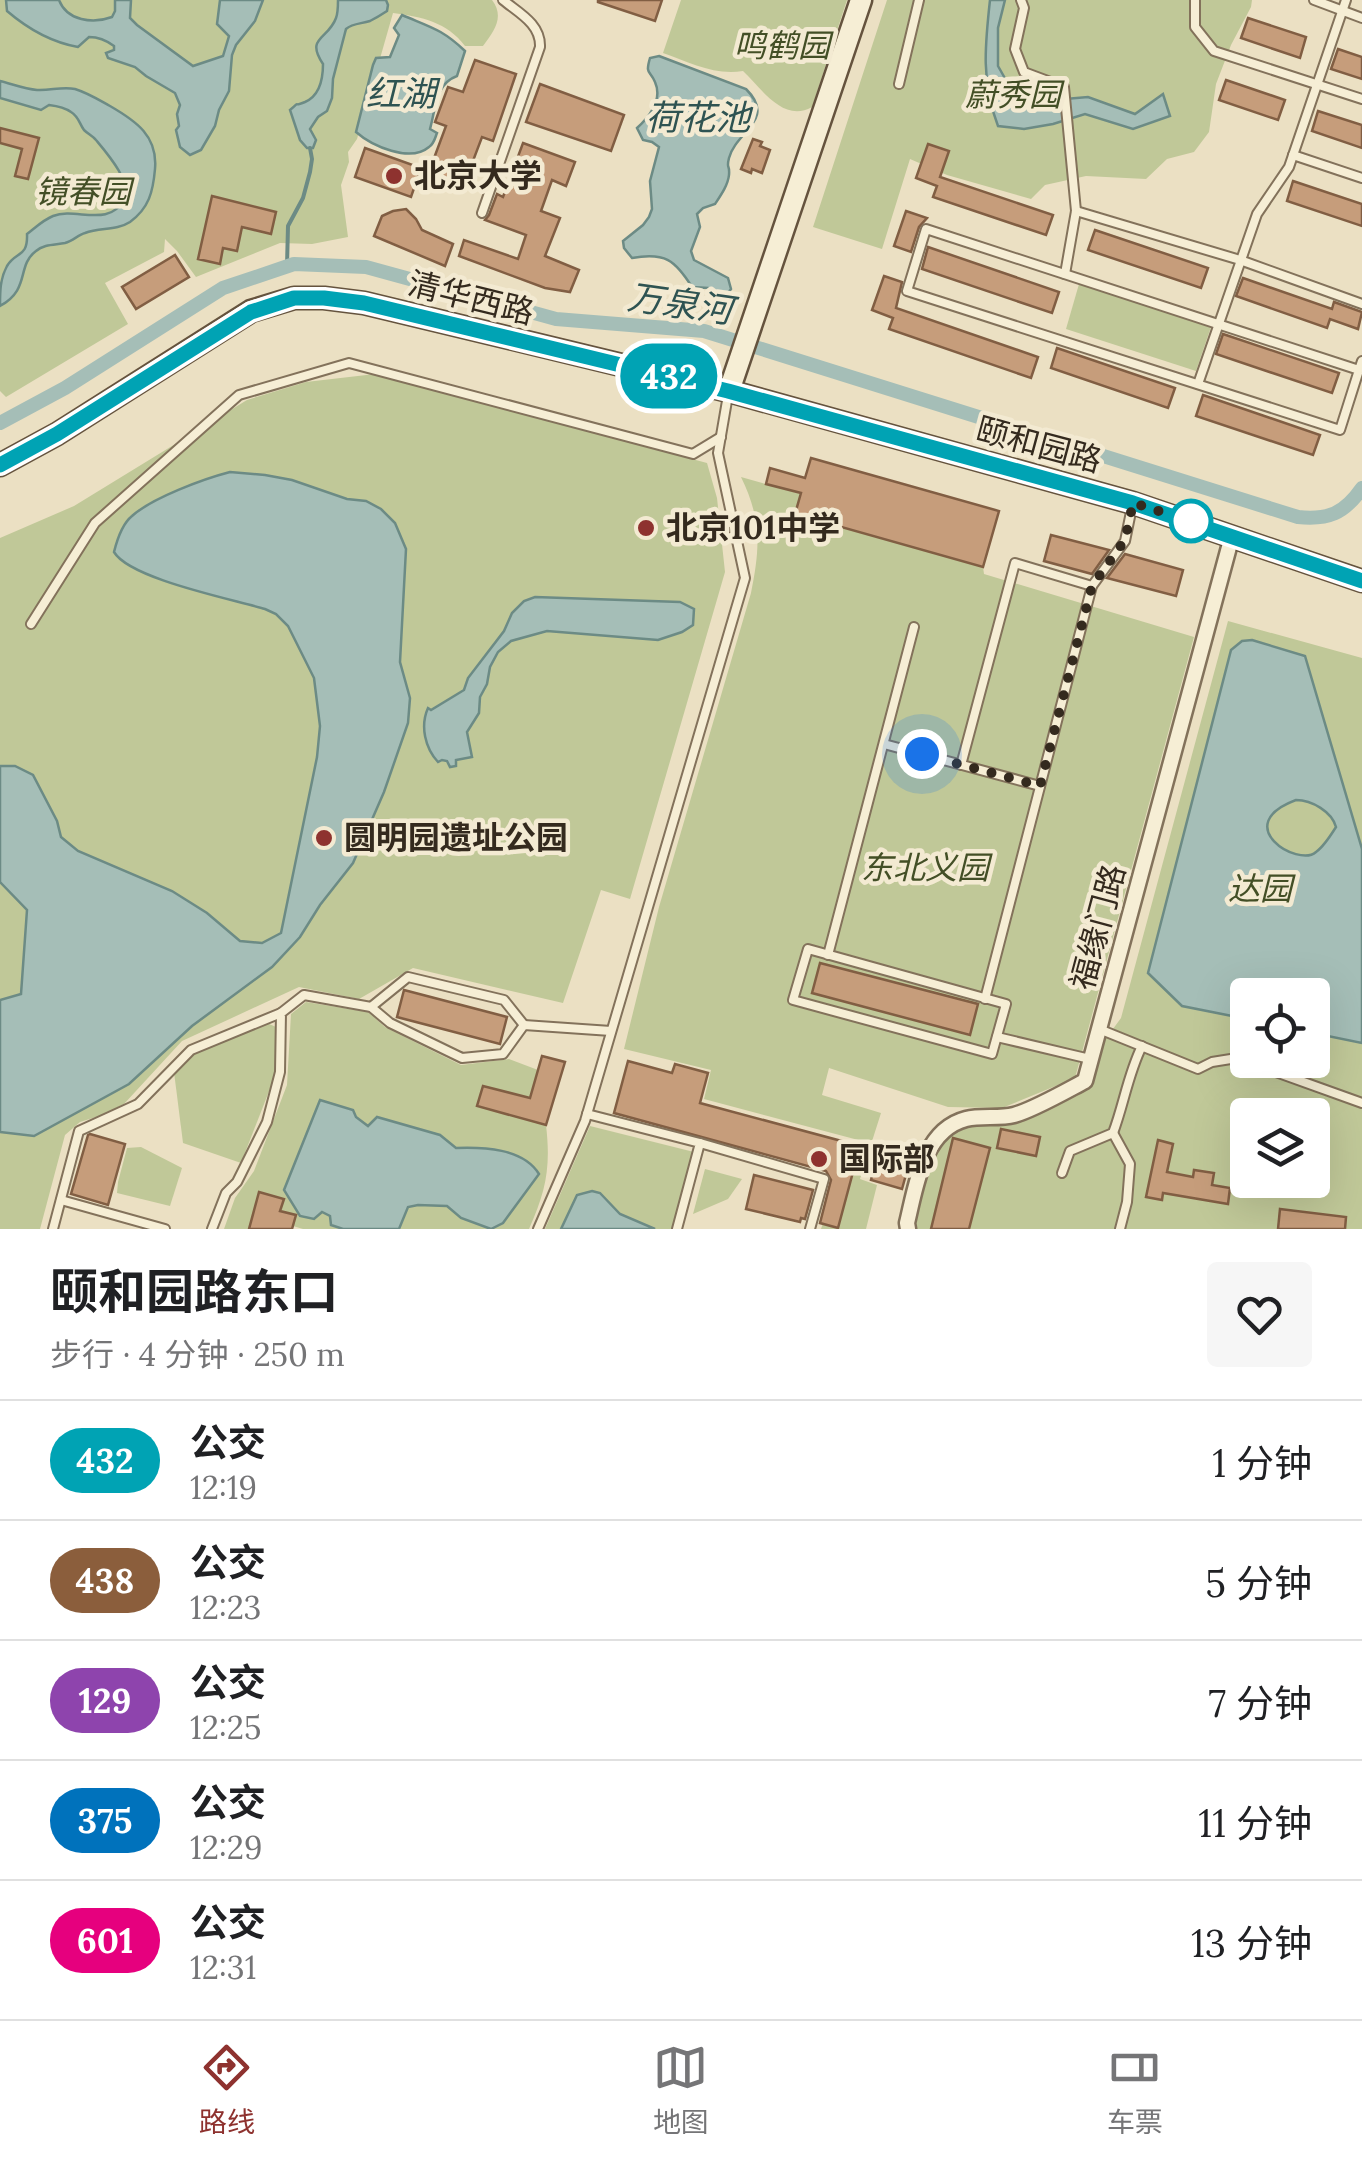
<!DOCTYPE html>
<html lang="zh">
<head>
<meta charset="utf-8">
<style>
	:root { --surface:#fff; --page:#f6f6f6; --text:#202124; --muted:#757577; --line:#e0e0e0; --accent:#8e322f }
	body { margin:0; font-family:Lora,"Noto Sans SC",serif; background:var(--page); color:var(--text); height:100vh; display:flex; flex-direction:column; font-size:38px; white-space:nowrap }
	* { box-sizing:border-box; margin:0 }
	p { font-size:32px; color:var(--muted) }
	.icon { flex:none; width:55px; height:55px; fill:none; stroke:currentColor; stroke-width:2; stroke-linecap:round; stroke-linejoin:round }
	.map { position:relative; height:1229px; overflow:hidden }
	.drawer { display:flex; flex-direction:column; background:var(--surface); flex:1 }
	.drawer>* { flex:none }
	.badge { padding:0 20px; border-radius:32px; font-size:35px; line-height:65px }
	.controls { position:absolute; left:1230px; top:978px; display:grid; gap:20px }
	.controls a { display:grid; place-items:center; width:100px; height:100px; border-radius:10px; background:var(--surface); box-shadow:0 10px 40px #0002; font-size:50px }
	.you { position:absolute; width:50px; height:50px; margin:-25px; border:8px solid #fff; border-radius:50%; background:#1a73e8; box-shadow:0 0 0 15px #1a73e833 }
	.map>.badge { position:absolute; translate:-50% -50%; box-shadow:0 0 0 5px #fff }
	.round { display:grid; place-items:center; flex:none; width:105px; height:105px; border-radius:10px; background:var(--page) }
	.headline { display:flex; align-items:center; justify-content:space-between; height:170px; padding:0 50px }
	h1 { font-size:48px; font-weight:700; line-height:75px }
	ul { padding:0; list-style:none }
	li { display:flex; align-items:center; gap:30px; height:120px; padding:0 50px; border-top:2px solid var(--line) }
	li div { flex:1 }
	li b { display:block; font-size:38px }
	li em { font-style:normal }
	li .badge { min-width:110px; font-weight:700; text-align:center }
	.tab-bar { display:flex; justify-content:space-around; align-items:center; height:140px; border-top:2px solid var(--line); background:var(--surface); font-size:28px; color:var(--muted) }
	.tab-bar a { display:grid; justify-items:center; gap:5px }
	.tab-bar .on { color:var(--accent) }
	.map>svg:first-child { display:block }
	.green { fill:#c0c898; fill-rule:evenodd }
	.water { fill:#a5beb7; stroke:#6c8b85; stroke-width:2.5; fill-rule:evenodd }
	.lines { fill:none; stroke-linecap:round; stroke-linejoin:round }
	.stream { stroke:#6c8b85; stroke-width:4 }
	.canal { stroke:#a5beb7; stroke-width:14 }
	.building { fill:#c69d7b; stroke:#815e43; stroke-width:2.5 }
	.lane-casing { stroke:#83725b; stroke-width:12 }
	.street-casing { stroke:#83725b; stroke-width:19 }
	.secondary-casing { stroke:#65533e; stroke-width:25 }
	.lane { stroke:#f6eed5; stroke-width:8 }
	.street { stroke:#f6eed5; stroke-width:14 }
	.secondary { stroke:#f6eed5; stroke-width:20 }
	.line-casing { stroke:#fff; stroke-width:22 }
	.line { stroke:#00a3b4; stroke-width:15 }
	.walk { stroke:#342a1e; stroke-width:10; stroke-dasharray:0 18 }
	.poi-dot { fill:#8e322f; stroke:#f3ead2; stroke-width:4 }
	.stop-dot { fill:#fff; stroke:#00a3b4; stroke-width:5 }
	.labels { text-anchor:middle; stroke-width:9; stroke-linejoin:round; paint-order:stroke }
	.park-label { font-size:32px; font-style:italic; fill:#434f26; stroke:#f3ead2 }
	.poi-label { font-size:32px; font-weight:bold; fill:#342a1e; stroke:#f3ead2; text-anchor:start }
	.street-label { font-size:32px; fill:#342a1e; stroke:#f3ead2 }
	.water-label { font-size:35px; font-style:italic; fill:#2e5352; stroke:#f3ead2 }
</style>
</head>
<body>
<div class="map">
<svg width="1362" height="1229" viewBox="0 0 1362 1229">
	<rect width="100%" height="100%" fill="#ebe0c3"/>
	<g class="green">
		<path d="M0,0H492C505,17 494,31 483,46H465C447,22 422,17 393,13L357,139L348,152L349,162L341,185L348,237L312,244L280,243L196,277L177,251L165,239L164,252L105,283L128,324L6,397L0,391Z"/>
		<path d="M681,0H847L812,107C783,123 762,89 743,71C715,76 689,62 663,53Z"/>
		<path d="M887,0H1252L1251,7L1231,45L1216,84L1209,132L1194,152L1167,159L1146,179L1086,176L1045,185L1031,199L947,175L910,159L882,249L813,227Z"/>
		<path d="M1079,284L1211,327L1196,371L1066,329Z"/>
		<path d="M375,374L707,463L717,498L725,572L630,899L601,890L563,1003L413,968L359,999L299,987L182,1041L124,1104L99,1116L80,1122L65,1135L40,1229H0V538L74,506L247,400L306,382Z"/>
		<path d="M741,477L801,494L796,514L983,567L984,574L1194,637L1075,1078L1002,1108L948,1107L829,1068L822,1095L881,1113L860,1179L877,1185L866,1229H821L823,1223L838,1227L862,1141L704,1099L711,1070L624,1049L659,907L751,593C760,548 762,520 741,477Z"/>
		<path d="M1228,621L1362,658V1229H908L917,1183L941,1131L1013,1115L1085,1081L1091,1059L1121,1018ZM1248,995H1312V1060H1248ZM1248,1115H1312V1180H1248Z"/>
		<path d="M306,1002L368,1012L385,1027L461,1065L509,1059L538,1070L524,1118L546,1125C551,1167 546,1191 529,1229H303L293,1226L295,1215L281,1211L283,1199L259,1193L249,1229H224L235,1198L254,1171L287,1085L291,1014Z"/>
		<path d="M267,1023L276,1027L275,1076L241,1163L183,1143L174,1072L193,1052Z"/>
		<path d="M590,1126L698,1153L677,1229H545Z"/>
		<path d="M141,1147L182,1168L170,1206L117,1193L118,1182L127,1148Z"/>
		<path d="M705,1169L742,1179L728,1199L693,1214Z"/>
	</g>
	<g class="water">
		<path d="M6,0H59C67,21 93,24 112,17L115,11V0H131L130,18L137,25L193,66L223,56L229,36L217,24L220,0H263L255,21L236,45L232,55L229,91L219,110L215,126L201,150L190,155L180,147L176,130L179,126L177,114L180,105L175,93L146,76L135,67L108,58L106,53L114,50V46C106,40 99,37 89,37L78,47C50,42 28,29 7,11Z"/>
		<path d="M338,0H386L388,5L387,11C381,15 376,18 370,21C361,24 353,23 346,29L333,79L332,98L327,111L318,117L310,129L316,140L313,148H307L300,140L290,110C303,99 290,108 305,102C319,96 323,79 323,64C305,37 328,40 336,18C338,13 338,5 338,0Z"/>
		<path d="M990,0H1005L998,28V66L1015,96L1042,101L1088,97L1135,114L1163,94L1170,116L1133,129L1085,114L1053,124L1024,129L998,126C981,82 985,45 990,0Z"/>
		<path d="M402,15C430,27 442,29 465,51L457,76C435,84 436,108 430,129L437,133C435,138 434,144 429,147C410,163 372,146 356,132L373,65L376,58L390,57L399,35L394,28Z"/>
		<path d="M659,56L746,89C777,120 736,131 729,158C726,170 730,163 729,175C728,185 721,195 715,204L703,208L697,214L700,227L691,251L694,260L728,278L731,289L728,293L714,294L708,288L692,287C675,260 665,252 632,258L624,248L623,241L643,225L649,217L652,209L650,181L659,147L652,142L643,140L637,128C649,117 663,100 655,82C650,70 645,75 650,58Z"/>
		<path d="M0,81C12,84 25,89 37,90C50,91 62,86 75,89C88,93 99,100 110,106C136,121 158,136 155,169C153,192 149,208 130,222C116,231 100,227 85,233C78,235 73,241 65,243C55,245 44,244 36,251C16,266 31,289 0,306C0,291 0,279 7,266C16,251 28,258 27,234C35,228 43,220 53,216C76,207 108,228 124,200C134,184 106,152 96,140C93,136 88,134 84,130C79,123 79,117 71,112C64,107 57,106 49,105L41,110L0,98Z"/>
		<path d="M230,472L265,475L292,480L347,499L366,501L381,509L395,523L406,549L400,662L410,698L408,723L384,792L353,863L320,905L300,937L272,967L192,1026L129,1084L34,1136L0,1132V1000L21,994L27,910L0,882V766H15L33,775L57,821L61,837L78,851L172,891L207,913L240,941L262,943L281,933L317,757L320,726L314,678L288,626L276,614L265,609C232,599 130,579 114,552C117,540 122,524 132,516C152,498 203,479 230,472Z"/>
		<path d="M535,597L680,602L694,609L693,625L682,632L658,640L547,631L511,641L498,652L490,667L487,684L480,697L479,713L467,732L472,757L456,760V766L450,767L447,761L442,760L438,762C425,748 420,726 428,708L431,710L464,690L468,678L504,631L512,613L524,601Z"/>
		<path d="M1252,640L1305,656L1362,849V1043L1313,1033L1312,995H1248L1247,1019L1182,1006L1148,973L1231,650L1242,641ZM1296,800C1312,800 1332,812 1336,827C1331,835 1323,847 1316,852C1298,868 1229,825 1296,800Z"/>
		<path d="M320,1100L353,1110L356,1117L368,1126L377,1117L440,1135L456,1148C483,1147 523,1148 539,1174L503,1223L491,1229L461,1218L447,1206L418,1205L408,1207L399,1229H343L331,1225L330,1216L322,1212L314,1219L300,1216L284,1190Z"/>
		<path d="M592,1191L600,1193L620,1214L655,1229H561L577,1195Z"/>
	</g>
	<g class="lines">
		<path class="stream" d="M287,266L288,226L303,198L310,172L312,159L310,148"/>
		<path class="canal" d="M0,423L65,388L223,288L294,264L366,267L556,319L704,331L1298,517C1328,520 1344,514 1362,488"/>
	</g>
	<g class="building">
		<path d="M598,0H662L655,21L598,2Z"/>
		<path d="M1248,18L1306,37L1300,58L1241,38Z"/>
		<path d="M1338,49L1362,57V79L1331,69Z"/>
		<path d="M475,60L516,74L493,141L482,137L462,190L427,177L446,126L435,122L448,87L463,92Z"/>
		<path d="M1226,80L1285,100L1278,120L1219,100Z"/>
		<path d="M540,84L624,115L611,151L526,122Z"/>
		<path d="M1318,111L1362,125V148L1312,131Z"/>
		<path d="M0,128L39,138L28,179L15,176L22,149L0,143Z"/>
		<path d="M753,139L762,142L760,146L770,150L762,173L752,169L751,173L741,169Z"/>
		<path d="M523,143L575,162L566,186L552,180L541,211L560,218L545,256L579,270L570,292L545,288L459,256L464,240L518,259L526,235L485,220L489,215L497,194L503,197Z"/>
		<path d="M928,144L949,151L940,177L1053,215L1046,235L933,197L937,186L916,178Z"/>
		<path d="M365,148L421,168L411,197L355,177Z"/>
		<path d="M1293,181L1362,204V226L1287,201Z"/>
		<path d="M212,196L276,212L271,234L242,227L237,251L223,248L220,264L198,259Z"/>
		<path d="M406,209L416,219L422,230L453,244L445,266L374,236L382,216L393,211Z"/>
		<path d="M906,211L927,218L919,227L911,252L894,246Z"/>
		<path d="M1095,230L1208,268L1201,288L1088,250Z"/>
		<path d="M928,247L1059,292L1052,313L922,269Z"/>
		<path d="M175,255L189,277L136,309L122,287Z"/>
		<path d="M884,276L902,282L896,308L1038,357L1031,378L889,329L893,318L872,310Z"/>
		<path d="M1243,278L1332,309L1334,302L1362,312L1358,329L1330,319L1327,328L1236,296Z"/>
		<path d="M1223,334L1339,373L1332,393L1216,354Z"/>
		<path d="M1057,348L1175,388L1168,408L1051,368Z"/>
		<path d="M1203,395L1320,435L1313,455L1196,416Z"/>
		<path d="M811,458L999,511L983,567L795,514L801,493L766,484L770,468L805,478Z"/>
		<path d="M1051,535L1109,550L1092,574L1044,561Z"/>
		<path d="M1125,554L1183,570L1176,596L1107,578Z"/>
		<path d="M820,963L978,1004L970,1035L812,993Z"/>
		<path d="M404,990L507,1017L500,1044L397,1017Z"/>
		<path d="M542,1056L565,1062L546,1125L477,1106L483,1086L530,1098Z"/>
		<path d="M628,1061L672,1073L675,1064L708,1073L700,1103L860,1146L838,1228L820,1223L831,1180L826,1171L614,1113Z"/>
		<path d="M1001,1129L1040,1137L1036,1156L997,1148Z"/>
		<path d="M90,1134L125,1144L108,1205L71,1194L88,1135Z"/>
		<path d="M953,1138L990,1148L969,1229H931Z"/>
		<path d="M1158,1140L1173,1144L1167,1172L1193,1177L1194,1170L1214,1173L1212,1185L1230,1188L1228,1204L1163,1193L1162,1200L1146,1197Z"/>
		<path d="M881,1144L912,1153L902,1189L871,1180Z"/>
		<path d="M754,1175L813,1190L805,1219L801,1218L800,1222L746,1209Z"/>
		<path d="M259,1192L284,1199L280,1211L296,1215L292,1229H249Z"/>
		<path d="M1280,1209L1346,1217L1345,1229H1278Z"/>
	</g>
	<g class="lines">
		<g class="lane-casing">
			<g id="lane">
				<path d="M1021,0L1024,8L1015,49L1024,72L1064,87L1076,211L1065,274"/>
				<path d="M1195,0V27L1214,51L1362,99"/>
				<path d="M1314,0L1362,18"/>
				<path d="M899,84L919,0"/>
				<path d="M1293,155L1362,178"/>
				<path d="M1076,211L1240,260L1362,304"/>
				<path d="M482,213L540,47C541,24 519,13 503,0"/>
				<path d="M1359,370L926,229L907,291L1340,430L1359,370L1362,361"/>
				<path d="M1198,384L1257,214L1289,167L1346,0"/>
				<path d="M31,624L95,523L239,395L349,363L693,454L721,437"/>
				<path d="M884,744L1040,786"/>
				<path d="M961,765L1015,563L1092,586"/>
				<path d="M808,949L1006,1004L992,1054L793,1000Z"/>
				<path d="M828,955L914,627"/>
				<path d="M985,999L1092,586L1125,541L1132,507"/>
				<path d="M371,1007L408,977L504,1000L524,1025"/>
				<path d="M1099,1029L1198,1069L1212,1062L1237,1058L1362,1103"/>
				<path d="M997,1037L1090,1059"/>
				<path d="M587,1114L700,1143L677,1229"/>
				<path d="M1113,1133L1130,1164L1127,1202L1120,1229"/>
				<path d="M700,1143L824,1179L810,1229"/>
				<path d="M1062,1173L1070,1151L1113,1133C1124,1104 1128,1074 1142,1046"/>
				<path d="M61,1200L165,1229"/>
				<path d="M53,1229L79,1131L138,1104L191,1050L281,1013"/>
				<path d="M212,1229L226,1193L237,1182L267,1122L280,1072L281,1013L304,995L371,1007L390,1023L462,1058L503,1054L524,1025L611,1031"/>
				<path d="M538,1229L585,1121L745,578L718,453L728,395"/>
			</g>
		</g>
		<g class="street-casing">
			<path id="street" d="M908,1229L907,1223C916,1186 923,1130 966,1119C981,1115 999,1119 1014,1115C1033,1110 1066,1091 1085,1081L1232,536"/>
		</g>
		<g class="secondary-casing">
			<g id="secondary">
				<path d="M729,391L861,0"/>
				<path d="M0,465L57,434L251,311L294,298H324L364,303L729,391L1133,503L1362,581"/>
			</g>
		</g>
		<use href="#lane" class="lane"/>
		<use href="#street" class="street"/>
		<use href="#secondary" class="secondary"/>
	</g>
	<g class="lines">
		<g class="line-casing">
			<path id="line" d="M0,465L57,434L251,312L294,298H324L364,303L728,391L1133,503L1362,581"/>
		</g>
		<use href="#line" class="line"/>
		<path class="walk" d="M922,754L1040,786L1092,586L1125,540L1133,503L1191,521"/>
	</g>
	<g class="poi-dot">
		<circle cx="394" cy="176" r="10"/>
		<circle cx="646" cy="528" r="10"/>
		<circle cx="324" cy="838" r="10"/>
		<circle cx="819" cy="1159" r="10"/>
	</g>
	<circle class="stop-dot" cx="1191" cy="521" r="20"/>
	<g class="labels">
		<g class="park-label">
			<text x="782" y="57">鸣鹤园</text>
			<text x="1013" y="106">蔚秀园</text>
			<text x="83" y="203">镜春园</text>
			<text x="925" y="879">东北义园</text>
			<text x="1260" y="900">达园</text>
		</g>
		<g class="poi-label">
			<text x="414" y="187">北京大学</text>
			<text x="666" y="539">北京101中学</text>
			<text x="344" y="849">圆明园遗址公园</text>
			<text x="839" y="1170">国际部</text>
		</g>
		<g class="street-label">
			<text transform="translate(471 298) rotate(14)" y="11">清华西路</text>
			<text transform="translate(1039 445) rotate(15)" y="11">颐和园路</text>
			<text transform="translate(1098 927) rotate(-75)" y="11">福缘门路</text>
		</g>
		<g class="water-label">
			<text x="401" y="106">红湖</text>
			<text x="698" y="130">荷花池</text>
			<text transform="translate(680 304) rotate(8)" y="12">万泉河</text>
		</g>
	</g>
</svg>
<div class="controls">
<a><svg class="icon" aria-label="locate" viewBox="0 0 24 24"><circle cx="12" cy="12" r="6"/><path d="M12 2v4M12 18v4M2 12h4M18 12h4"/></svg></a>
<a><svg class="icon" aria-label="layers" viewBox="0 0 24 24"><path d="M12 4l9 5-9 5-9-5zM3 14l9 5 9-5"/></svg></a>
</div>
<div class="you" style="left:922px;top:754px"></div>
<b class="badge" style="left:669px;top:376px;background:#00a3b4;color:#fff">432</b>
</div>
<section class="drawer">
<div class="headline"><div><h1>颐和园路东口</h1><p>步行 · 4 分钟 · 250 m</p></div><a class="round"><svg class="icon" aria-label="heart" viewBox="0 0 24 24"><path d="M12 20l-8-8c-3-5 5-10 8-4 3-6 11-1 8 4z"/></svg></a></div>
<ul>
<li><span class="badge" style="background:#00a3b4;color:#fff">432</span><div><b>公交</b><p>12:19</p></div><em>1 分钟</em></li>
<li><span class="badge" style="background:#8b5e3c;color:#fff">438</span><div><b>公交</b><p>12:23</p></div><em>5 分钟</em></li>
<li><span class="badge" style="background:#8e44ad;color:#fff">129</span><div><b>公交</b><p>12:25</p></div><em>7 分钟</em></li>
<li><span class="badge" style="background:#0072bc;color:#fff">375</span><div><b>公交</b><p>12:29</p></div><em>11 分钟</em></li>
<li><span class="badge" style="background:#e6007e;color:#fff">601</span><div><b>公交</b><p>12:31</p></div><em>13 分钟</em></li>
</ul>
</section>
<nav class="tab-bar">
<a class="on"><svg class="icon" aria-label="directions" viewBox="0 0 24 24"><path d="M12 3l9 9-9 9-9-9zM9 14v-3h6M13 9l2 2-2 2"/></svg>路线</a>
<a><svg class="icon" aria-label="map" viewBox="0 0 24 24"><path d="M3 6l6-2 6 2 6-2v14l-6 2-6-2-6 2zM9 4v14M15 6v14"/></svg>地图</a>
<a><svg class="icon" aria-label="tickets" viewBox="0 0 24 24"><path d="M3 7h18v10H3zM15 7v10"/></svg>车票</a>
</nav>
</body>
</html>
